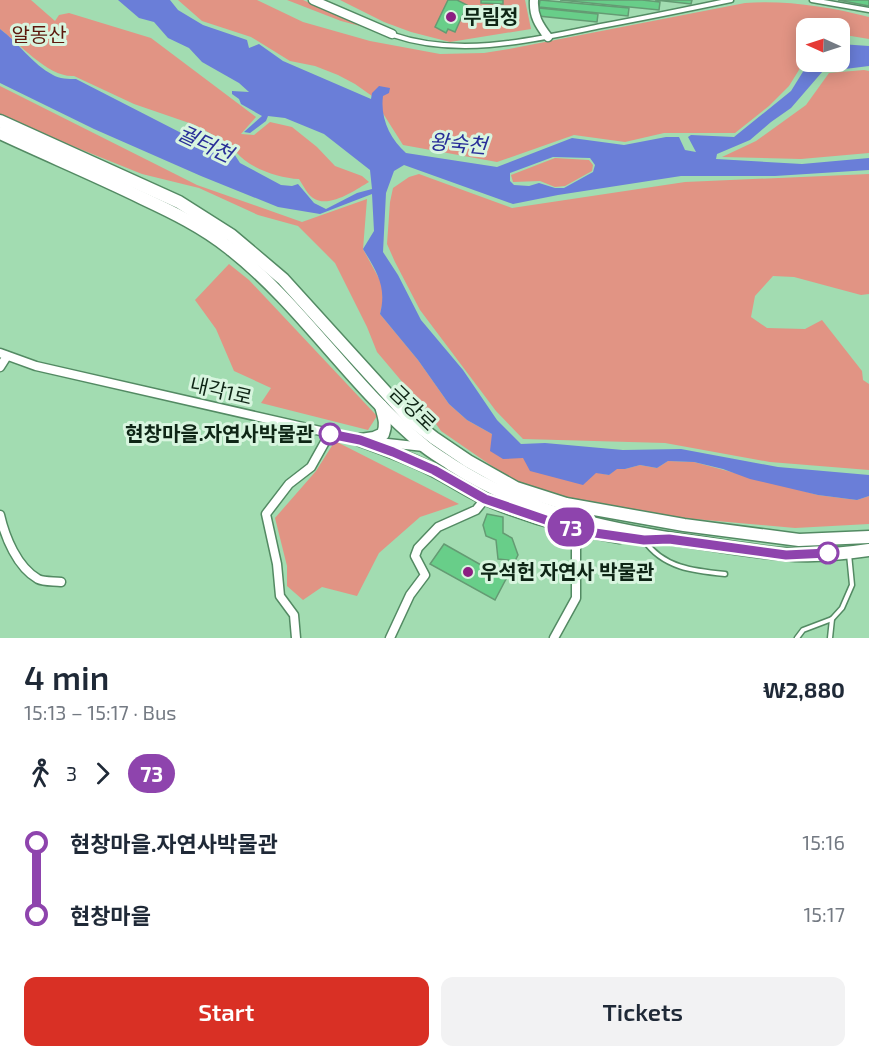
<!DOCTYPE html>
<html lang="en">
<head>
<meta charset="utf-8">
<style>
	:root { --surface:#fff; --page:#f2f2f3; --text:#1f2937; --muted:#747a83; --accent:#d93025 }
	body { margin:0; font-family:"Exo 2","Noto Sans KR",sans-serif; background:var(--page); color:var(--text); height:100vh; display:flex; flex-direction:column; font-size:22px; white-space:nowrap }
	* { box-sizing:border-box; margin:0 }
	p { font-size:20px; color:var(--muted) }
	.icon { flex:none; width:33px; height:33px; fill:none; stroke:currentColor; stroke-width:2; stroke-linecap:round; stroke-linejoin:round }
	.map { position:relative; height:638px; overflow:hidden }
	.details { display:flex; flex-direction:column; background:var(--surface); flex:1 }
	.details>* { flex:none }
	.badge { padding:0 12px; border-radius:20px; font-size:21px; line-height:39px }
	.needle { width:39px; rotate:273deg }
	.fabs { position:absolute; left:796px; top:18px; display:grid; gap:12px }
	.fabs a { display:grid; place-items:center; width:54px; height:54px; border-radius:12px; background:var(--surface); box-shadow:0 3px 15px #0003; font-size:30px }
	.map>.badge { position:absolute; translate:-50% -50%; box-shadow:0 0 0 3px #fff }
	.legs { display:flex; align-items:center; gap:9px; height:66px; padding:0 24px; font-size:20px }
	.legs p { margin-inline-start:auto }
	.summary { display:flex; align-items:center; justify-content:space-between; height:102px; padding:0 24px }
	h1 { font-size:33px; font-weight:600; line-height:45px }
	.action { display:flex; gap:12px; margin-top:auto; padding:12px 24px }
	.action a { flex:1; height:69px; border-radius:12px; background:var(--accent); color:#fff; font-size:24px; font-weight:600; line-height:69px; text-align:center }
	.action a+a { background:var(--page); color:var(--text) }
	ul { padding:0 24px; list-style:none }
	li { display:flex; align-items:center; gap:21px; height:72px; font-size:22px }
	li i { display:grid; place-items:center; width:9px; height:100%; margin:0 8px; background:currentColor }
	li i::after { content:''; width:15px; height:15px; margin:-8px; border:4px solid; border-radius:50%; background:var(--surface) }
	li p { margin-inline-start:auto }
	li:first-child i { background:linear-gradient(#0000 50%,currentColor 0) }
	li:last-child i { background:linear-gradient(currentColor 50%,#0000 0) }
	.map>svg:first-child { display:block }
	.green { fill:#e19484 }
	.water { fill:#6a7ed8; fill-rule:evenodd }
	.building { fill:#68ce89; stroke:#649b73; stroke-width:1.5 }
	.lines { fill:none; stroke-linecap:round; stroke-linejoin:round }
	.lane-casing { stroke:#538a63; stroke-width:7 }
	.street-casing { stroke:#538a63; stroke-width:11 }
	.secondary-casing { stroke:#538a63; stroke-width:15 }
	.lane { stroke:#fff; stroke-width:4 }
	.street { stroke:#fff; stroke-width:8 }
	.secondary { stroke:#fff; stroke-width:12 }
	.line-1-casing { stroke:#fff; stroke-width:14 }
	.line-1 { stroke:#8e44ad; stroke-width:9 }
	.poi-dot { fill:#8c1e82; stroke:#d8f5df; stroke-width:2 }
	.stop-1-dot { fill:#fff; stroke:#8e44ad; stroke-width:3 }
	.labels { text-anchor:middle; stroke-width:6; stroke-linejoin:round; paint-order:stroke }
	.poi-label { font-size:20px; font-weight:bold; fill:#0e2515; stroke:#d8f5df; text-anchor:start }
	.park-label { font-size:20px; fill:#5c180c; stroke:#d8f5df }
	.street-label { font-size:20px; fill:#0e2515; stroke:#d8f5df }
	.stop-label { font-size:20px; font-weight:bold; fill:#0e2515; stroke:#d8f5df; text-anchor:end }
	.water-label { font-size:21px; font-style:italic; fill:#282e98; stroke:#d8f5df }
</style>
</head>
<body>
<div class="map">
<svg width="869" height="638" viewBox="0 0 869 638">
	<rect width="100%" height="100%" fill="#a2dcb1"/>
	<g class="green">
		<path d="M0,0H31L55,21L59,15L69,13L151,38L256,117L241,134L254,135L270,122L292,127L317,147L335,166L362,176L369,182C355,190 329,209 313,198C307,194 303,185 299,179C278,178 249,168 236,152L238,150L235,147L195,125L134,104L74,76C49,78 19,43 0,29Z"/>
		<path d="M178,0H257L303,22L370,41L440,54L484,53L509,49L745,3C786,0 830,7 869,17V39L851,36L840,37V28H807V57L789,86L769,106L735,133H664L625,142L574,135L497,162L403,145L372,96L355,84L338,75L315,66L290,61L251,37L202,21Z"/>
		<path d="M287,0H303L364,27L341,21Z"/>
		<path d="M340,0H525L531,29L450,42L411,32L384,22Z"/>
		<path d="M864,70L869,71V153L801,159L722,157L756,141L806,105L829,73Z"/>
		<path d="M0,86L197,185L302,222L367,199L363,249L382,284L383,301L380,314L418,360L449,404L467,420L492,434L523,458L609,475L617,468L625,469L640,465L657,468L668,461L694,462L818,495L857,500L869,496V524L795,528L683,518L565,497L518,484L441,431L426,410L377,352L367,327L335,263L298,226L258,215L199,188L142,174L60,141L0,114Z"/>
		<path d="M555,158L589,160L593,165L592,171L565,186L555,187L540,181L513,182L511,175Z"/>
		<path d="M419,174L512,208L685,182L869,174V294L861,295L794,277L773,276L755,296L751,317L767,328L805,329L822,320L862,371L863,380L869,384V470L770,462L665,443L523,439L496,411L420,310L395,262L387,244L390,202L393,188L409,177Z"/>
		<path d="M229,264L249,280L377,416L368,430L261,403L271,388L234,371L216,329L195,300Z"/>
		<path d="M335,441L459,504L420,517L379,553L357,596L322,587L303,600L287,586V566L275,518L316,471Z"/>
	</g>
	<path class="water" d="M118,0H170L178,10L203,25L247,40L249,48L259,44L283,61L371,99L372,93L379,86L390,88L389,93L383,96C380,118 390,139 406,153L497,167L572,138L624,145L666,137H679L685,150L696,152L688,137L691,135L734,137L791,91L809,62H840V44L869,46V66L837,70L842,61L829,64L791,108L771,122L750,140L717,154L716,159L802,164L869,158V170L775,176H681L558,195L513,204L404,165L394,171L386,193L383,252L398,275L421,320L463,370L497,420L521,444L545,443L623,450L681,449L778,467L869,475V496L857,500L818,495L750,479L723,469L694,462L668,461L657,468L640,465L625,469H617L609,475L596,473L583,485L530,471L523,458L503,459L490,451L492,434L467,420L449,404L418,360L380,314C387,287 377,272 363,249L374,231L372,194L320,214L278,207L201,176L94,129L0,83V29C19,43 32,64 53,75C59,79 69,79 76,79L193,139L222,144L231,149L240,163L281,185L292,186L298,184L314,203L326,209L357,193L372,189L370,170L324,134L285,118L268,116L266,121L250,133L244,132L262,116L241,104L239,99L232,94V91L249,92L239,83L202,62L189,48L168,38L154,22L139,18ZM553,157L590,158L595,165L593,172L564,188H555L539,183L529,186L514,185L510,181V173Z"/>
	<g class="building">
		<path d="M448,0H457L467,5L455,32L448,29L446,33L435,27Z"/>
		<path d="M481,0H503V4L481,3Z"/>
		<path d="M540,0L629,8L628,16L539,7Z"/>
		<path d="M560,0H642L660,2L659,10Z"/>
		<path d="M655,0H692L691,4Z"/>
		<path d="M838,0H869V6Z"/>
		<path d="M539,8L598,14L597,22L538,16Z"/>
		<path d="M487,514L503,517V533L512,538L518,555L506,579L499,572L508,560L498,559L496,540L486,536L483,525Z"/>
		<path d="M444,544L506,579L495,600L430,564Z"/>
	</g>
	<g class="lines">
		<g class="lane-casing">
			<g id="lane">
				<path d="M812,0L869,10"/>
				<path d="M393,35C460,58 533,40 601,26C644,18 688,9 731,0"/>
				<path d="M644,540C663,568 694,571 725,574"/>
				<path d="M797,638L803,630L832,619L842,608L852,585L849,554"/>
				<path d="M830,638L832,619"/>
			</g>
		</g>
		<g class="street-casing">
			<g id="street">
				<path d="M313,0L392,34"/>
				<path d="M534,0C533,16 539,25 548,37"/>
				<path d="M0,353L36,366L360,440L424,447"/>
				<path d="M0,367L7,356"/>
				<path d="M0,515C5,537 17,567 38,579C44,582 54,581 61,582"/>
				<path d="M296,638L294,615L280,596L277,564L266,514L289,484L311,467L330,433"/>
				<path d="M390,638L410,595L425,575L415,556L418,548L438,527L476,510L485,499"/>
				<path d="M554,638L576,598V549L580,529"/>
			</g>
		</g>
		<g class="secondary-casing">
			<g id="secondary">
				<path d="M0,121L179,202L231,235L283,279L411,420L434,438L468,461L516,488L566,504L684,525L799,540L869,537"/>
				<path d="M0,133C47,155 95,175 142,198C172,212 203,227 229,248C302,305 351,386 423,445C431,452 442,458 452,465C529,515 619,532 709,544C734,548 759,552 784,554C811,557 842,554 869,550"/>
				<path d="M360,440C385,449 409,458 433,470C451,479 468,491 486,499C528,517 575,530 620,537"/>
				<path d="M361,440L374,438L383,434C387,424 384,417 381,406"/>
			</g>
		</g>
		<use href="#lane" class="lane"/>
		<use href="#street" class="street"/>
		<use href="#secondary" class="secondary"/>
	</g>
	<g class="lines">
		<g class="line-1-casing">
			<path id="line-1" d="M330,434L360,440L393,452L434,470L485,499L546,520L595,533L644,540L669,539L786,555L828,553"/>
		</g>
		<use href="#line-1" class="line-1"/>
	</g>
	<g class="poi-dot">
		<circle cx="451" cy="17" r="6"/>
		<circle cx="468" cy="572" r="6"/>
	</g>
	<g class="stop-1-dot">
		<circle cx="330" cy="434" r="10"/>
		<circle cx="828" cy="553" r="10"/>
	</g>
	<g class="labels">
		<g class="poi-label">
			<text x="463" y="24">무림정</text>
			<text x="480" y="579">우석헌 자연사 박물관</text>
		</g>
		<g class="park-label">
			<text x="39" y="42">알동산</text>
		</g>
		<g class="street-label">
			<text transform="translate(221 391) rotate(13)" y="7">내각1로</text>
			<text transform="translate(413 408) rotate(44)" y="7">금강로</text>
		</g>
		<g class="stop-label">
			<text x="314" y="441">현창마을.자연사박물관</text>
		</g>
		<g class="water-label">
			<text transform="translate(205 144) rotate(25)" y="7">궐터천</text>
			<text transform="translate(458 144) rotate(5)" y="7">왕숙천</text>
		</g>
	</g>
</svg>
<div class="fabs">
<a><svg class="needle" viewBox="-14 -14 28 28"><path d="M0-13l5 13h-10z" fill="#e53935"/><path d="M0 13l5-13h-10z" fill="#747a83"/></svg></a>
</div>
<b class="badge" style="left:571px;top:527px;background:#8e44ad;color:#fff">73</b>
</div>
<section class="details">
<div class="summary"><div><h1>4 min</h1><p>15:13 – 15:17 · Bus</p></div><b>₩2,880</b></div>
<div class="legs"><svg class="icon" aria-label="walk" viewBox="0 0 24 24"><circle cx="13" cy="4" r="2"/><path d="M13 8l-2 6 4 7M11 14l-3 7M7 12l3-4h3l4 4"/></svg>3<svg class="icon" aria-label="forward" viewBox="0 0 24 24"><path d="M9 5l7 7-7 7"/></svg><b class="badge" style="background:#8e44ad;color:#fff">73</b></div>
<ul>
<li><i style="color:#8e44ad"></i><b>현창마을.자연사박물관</b><p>15:16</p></li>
<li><i style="color:#8e44ad"></i><b>현창마을</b><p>15:17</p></li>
</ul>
<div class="action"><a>Start</a><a>Tickets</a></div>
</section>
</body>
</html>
